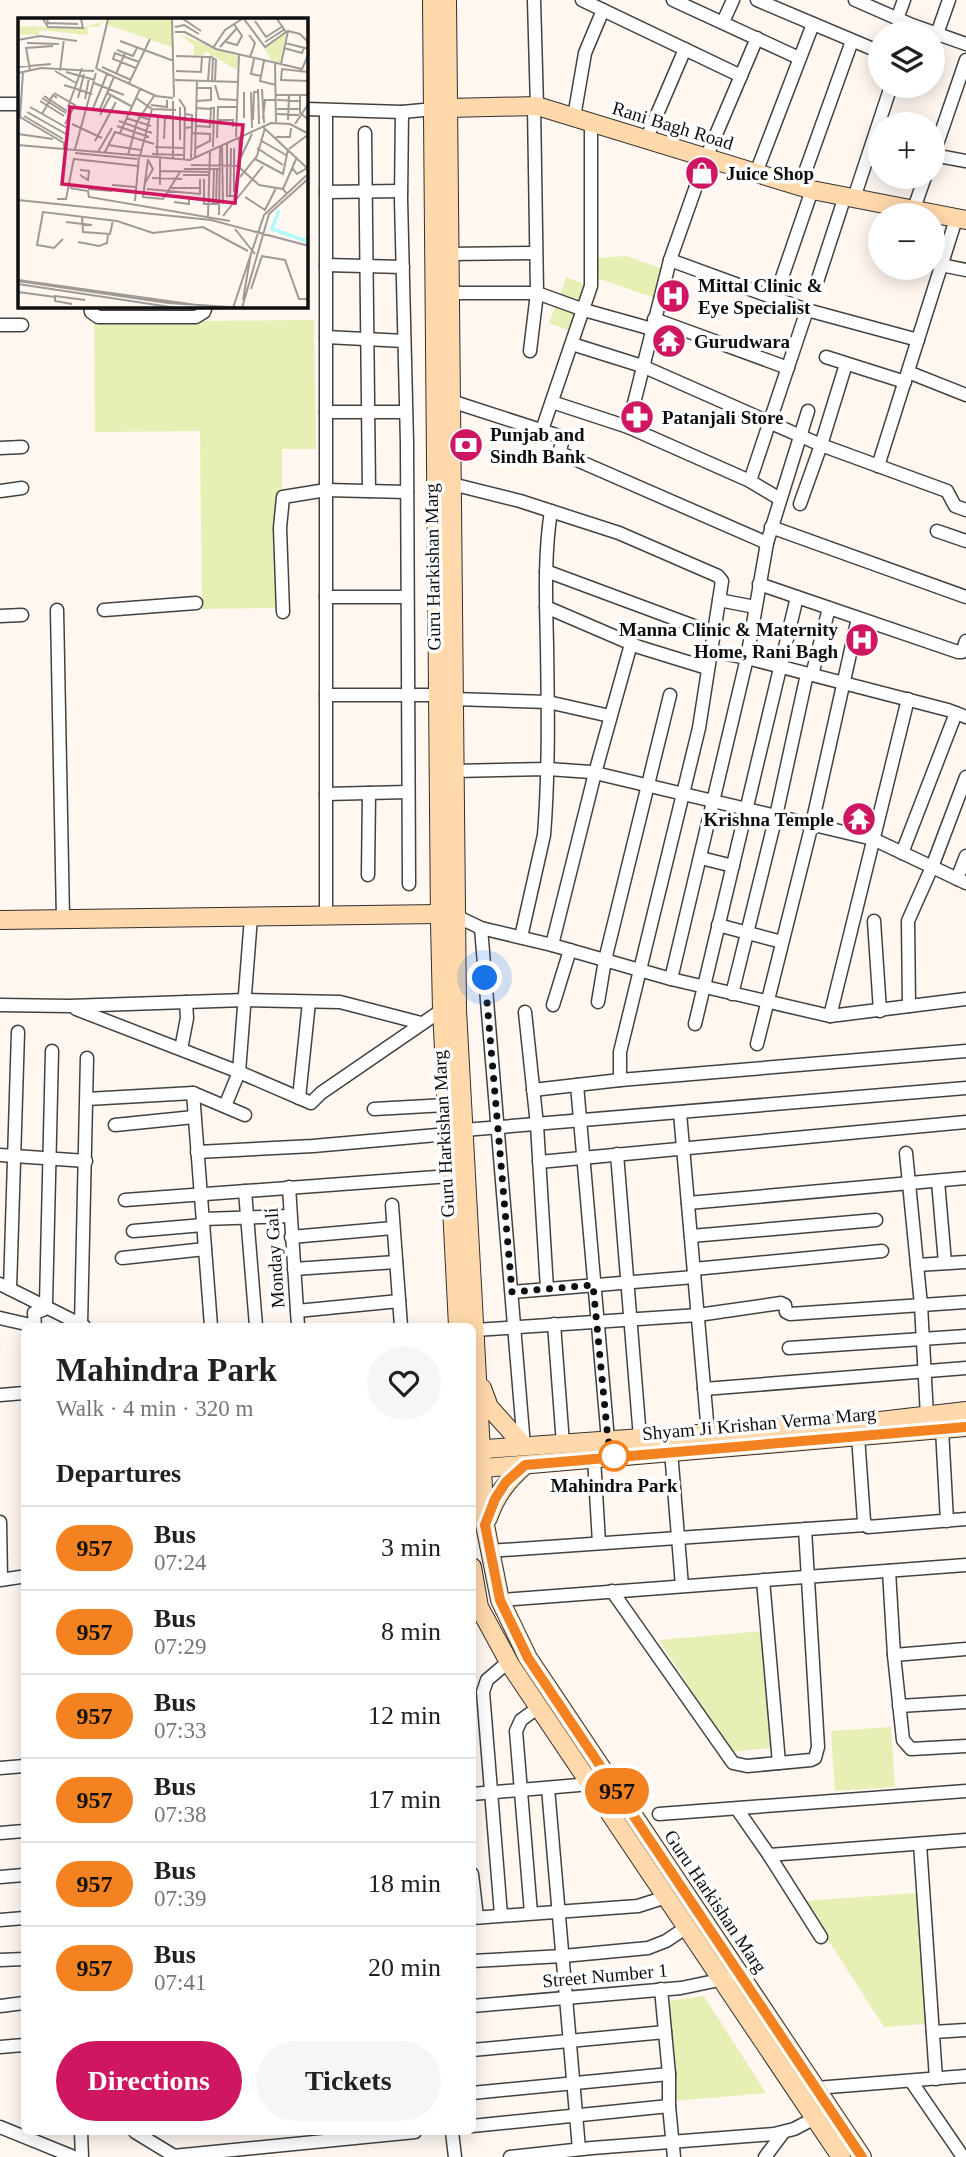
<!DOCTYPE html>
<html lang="en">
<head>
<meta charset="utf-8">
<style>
	:root { --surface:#fff; --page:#f6f6f6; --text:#202124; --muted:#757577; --line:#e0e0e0; --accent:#cf1661 }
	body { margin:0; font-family:"Times New Roman",serif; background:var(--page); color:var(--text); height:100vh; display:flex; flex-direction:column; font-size:26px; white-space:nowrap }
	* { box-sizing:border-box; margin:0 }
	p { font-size:23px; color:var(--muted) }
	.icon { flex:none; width:38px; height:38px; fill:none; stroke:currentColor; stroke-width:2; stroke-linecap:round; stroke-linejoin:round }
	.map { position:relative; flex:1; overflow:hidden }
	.side { position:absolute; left:21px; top:1323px; width:455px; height:812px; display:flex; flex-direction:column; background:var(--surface); border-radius:10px; box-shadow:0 4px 18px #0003 }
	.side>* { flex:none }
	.badge { padding:0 14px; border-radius:23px; font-size:24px; line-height:46px }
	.buttons { position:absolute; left:868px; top:21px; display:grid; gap:14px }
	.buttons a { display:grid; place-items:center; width:77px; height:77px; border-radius:50%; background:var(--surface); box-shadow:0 4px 18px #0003; font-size:35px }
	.you { position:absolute; width:35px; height:35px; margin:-18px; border:5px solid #fff; border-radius:50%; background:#1a73e8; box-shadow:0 0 0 10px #1a73e833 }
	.map>.badge { position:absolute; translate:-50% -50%; box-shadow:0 0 0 4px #fff }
	h2 { padding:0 35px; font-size:26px; line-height:63px }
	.round { display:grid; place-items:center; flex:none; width:74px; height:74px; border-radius:37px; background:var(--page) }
	.headline { display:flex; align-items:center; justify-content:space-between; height:119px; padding:0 35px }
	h1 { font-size:33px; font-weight:800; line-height:52px }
	.button { display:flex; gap:14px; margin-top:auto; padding:14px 35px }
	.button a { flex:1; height:80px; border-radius:42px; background:var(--accent); color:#fff; font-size:28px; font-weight:800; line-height:80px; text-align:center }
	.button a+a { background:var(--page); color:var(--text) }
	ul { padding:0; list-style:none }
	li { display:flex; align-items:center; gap:21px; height:84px; padding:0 35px; border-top:2px solid var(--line) }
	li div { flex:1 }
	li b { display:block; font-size:26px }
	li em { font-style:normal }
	li .badge { min-width:77px; font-weight:700; text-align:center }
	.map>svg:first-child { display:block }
	.green { fill:#e7efb5 }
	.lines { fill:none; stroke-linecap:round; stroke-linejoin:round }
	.street-casing { stroke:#424242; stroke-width:15 }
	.secondary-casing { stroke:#313131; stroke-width:20 }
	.street { stroke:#fff; stroke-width:12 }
	.secondary { stroke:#ffd8ab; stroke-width:18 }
	.line-casing { stroke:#fff; stroke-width:16 }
	.line { stroke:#f58220; stroke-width:10 }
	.walk { stroke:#0f0f0f; stroke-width:7; stroke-dasharray:0 12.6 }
	.stop-dot { fill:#fff; stroke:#f58220; stroke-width:3.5 }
	.labels { text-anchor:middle; stroke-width:7; stroke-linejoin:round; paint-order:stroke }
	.street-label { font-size:19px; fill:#0f0f0f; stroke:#fff }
	.poi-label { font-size:19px; font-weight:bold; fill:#0f0f0f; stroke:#fff; text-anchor:start }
	.stop-label { font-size:19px; font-weight:bold; fill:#0f0f0f; stroke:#fff }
	.inset-river { fill:none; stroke:#aefbfd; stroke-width:3.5 }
	.inset-road { fill:none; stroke:#9f9a96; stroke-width:2 }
	.view { fill:#cf1661; fill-opacity:0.15; stroke:#cf1661; stroke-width:3.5 }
	.inset-edge { fill:none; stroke:#0f0f0f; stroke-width:3.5 }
</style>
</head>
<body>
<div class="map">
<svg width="966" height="2157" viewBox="0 0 966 2157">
	<rect width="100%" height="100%" fill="#fff7f0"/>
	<g class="green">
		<path d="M626,256L664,269L655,298L594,277V258Z"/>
		<path d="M566,277L589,286L582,306L559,298Z"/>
		<path d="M557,302L580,311L573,332L549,323Z"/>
		<path d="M314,320L316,449H282L283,608L202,609L200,431L95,432L94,322Z"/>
		<path d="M762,1631L772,1748L731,1752L659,1640Z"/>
		<path d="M891,1727L895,1787L835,1791L831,1731Z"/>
		<path d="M916,1893L926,2024L884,2027L803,1901Z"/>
		<path d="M704,1996L766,2093L675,2101L667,2001Z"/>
	</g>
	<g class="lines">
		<g class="street-casing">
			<g id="street">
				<path d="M534,0L537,106"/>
				<path d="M582,0L741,76"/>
				<path d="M673,0L799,58"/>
				<path d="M757,0L880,52"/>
				<path d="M855,0L912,25L966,44"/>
				<path d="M897,19L904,0"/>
				<path d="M723,22L733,0"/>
				<path d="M937,34L949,0"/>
				<path d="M0,104H19"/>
				<path d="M306,109L402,112L434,109"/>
				<path d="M326,110V916"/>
				<path d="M402,112L401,199L407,443L409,884"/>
				<path d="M574,117L585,53L603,10"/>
				<path d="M365,133L369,491"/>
				<path d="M646,140L685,49"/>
				<path d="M933,155L966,161"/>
				<path d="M933,156L966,60"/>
				<path d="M756,173L813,24"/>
				<path d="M800,186L852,41"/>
				<path d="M326,192L401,191"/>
				<path d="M854,198L891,86"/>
				<path d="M913,211L925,177"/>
				<path d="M450,254L535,253"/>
				<path d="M670,260L807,310L918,340"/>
				<path d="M326,265L403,267"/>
				<path d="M941,265L966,270"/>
				<path d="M816,285L845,196"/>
				<path d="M450,293H537L584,310L652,329"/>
				<path d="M775,298L812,190"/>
				<path d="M90,306L91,312L98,317H196L204,312L206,306"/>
				<path d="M654,319L788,368"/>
				<path d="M0,325H22"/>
				<path d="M326,337L404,341"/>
				<path d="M572,344L642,366L821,445L947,491L955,506L966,510"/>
				<path d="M530,351L537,293L534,106"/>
				<path d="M826,357L905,382"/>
				<path d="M908,372L966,395"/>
				<path d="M451,401L559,436L563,440L560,449L563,454L767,543"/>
				<path d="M552,402L628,427L750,481"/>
				<path d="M326,412H406"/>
				<path d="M628,427L670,260L706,158L757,38"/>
				<path d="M542,430L591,286V122"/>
				<path d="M0,448L22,447"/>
				<path d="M878,466L956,219"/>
				<path d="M452,484L520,501L619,533L718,576L722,581L699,728L620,1052V1080"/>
				<path d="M0,491L22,488"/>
				<path d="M780,499L750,481L807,310"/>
				<path d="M800,504L821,445L846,364"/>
				<path d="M771,527L966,597"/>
				<path d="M937,531L966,541"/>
				<path d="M546,571L713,633"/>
				<path d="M759,584L958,652H962L966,641"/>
				<path d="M326,597H407"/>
				<path d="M719,600L755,607"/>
				<path d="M546,607L639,647L707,668"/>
				<path d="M57,610L63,919"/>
				<path d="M104,610L196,603"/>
				<path d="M283,612L280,528L283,497L326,490L407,492"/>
				<path d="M0,616L22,615"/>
				<path d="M710,651L747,658L948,710L966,717"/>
				<path d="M812,675L829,608"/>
				<path d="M326,695H436"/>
				<path d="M454,699L548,702L610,716"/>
				<path d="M455,771L548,769L591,772L873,839L966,883"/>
				<path d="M326,794L408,792"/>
				<path d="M902,853L956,713"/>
				<path d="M701,858L733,866"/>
				<path d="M368,875L369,793"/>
				<path d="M957,879L966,856"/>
				<path d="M456,916L481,928L552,945L671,979L830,1016L966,999"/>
				<path d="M874,921L880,1011"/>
				<path d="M718,925L782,942"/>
				<path d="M481,928L524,1446"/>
				<path d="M521,937L544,835C549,772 548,709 547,646C546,600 544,556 551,511"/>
				<path d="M552,945L595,773L631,644"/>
				<path d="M671,979L747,658L767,543L808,411"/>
				<path d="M732,994L776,816L807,674"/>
				<path d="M598,1002L605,960L670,695"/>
				<path d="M0,1005L70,1006L245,1000L340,1002L421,1023"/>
				<path d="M553,1005L570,950"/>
				<path d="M909,1006L908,921L932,867L966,777"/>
				<path d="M76,1009L239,1072L311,1103L321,1093L442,1010"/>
				<path d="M525,1012L537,1125L547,1289"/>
				<path d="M830,1016L908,699"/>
				<path d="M695,1024L797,597"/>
				<path d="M757,1044L812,824L858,618"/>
				<path d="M181,1049L187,1018L186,1002"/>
				<path d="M577,1085L608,1440"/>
				<path d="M533,1090L620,1080L966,1051"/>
				<path d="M193,1093L211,1326"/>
				<path d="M299,1098L309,1002"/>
				<path d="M87,1099L193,1093L245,1115"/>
				<path d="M225,1106L239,1072L251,917"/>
				<path d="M374,1109L446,1105"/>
				<path d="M680,1113L708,1433"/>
				<path d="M115,1125L194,1117"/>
				<path d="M464,1130L966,1088"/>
				<path d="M197,1152L313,1146L448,1134"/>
				<path d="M906,1153L921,1305L927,1416"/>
				<path d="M617,1154L640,1438"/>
				<path d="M0,1155L86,1161"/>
				<path d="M539,1162L966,1122"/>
				<path d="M938,1181L945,1263"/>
				<path d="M289,1187L298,1326"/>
				<path d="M245,1191L256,1326"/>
				<path d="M125,1200L450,1176"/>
				<path d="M688,1203L966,1178"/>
				<path d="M392,1205L401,1326"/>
				<path d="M203,1219L290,1216"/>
				<path d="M133,1231L203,1225"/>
				<path d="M691,1236L876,1220"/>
				<path d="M291,1237L393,1228"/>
				<path d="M122,1258L205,1249"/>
				<path d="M917,1265L966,1262"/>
				<path d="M294,1269L396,1262"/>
				<path d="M694,1269L882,1251"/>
				<path d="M0,1284L84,1326"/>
				<path d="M10,1289L18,1032"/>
				<path d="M512,1292L694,1277"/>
				<path d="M297,1311L399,1301"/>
				<path d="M0,1318L35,1326"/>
				<path d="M554,1324L563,1444"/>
				<path d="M81,1325L87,1058"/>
				<path d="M35,1326L34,1313L43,1310L46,1304L52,1051"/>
				<path d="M475,1330L698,1315L781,1303L785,1305L786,1312L790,1314L966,1302"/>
				<path d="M789,1348L966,1336"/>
				<path d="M704,1389L966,1368"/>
				<path d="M0,1395L24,1393"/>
				<path d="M942,1429L947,1521"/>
				<path d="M858,1436L864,1521L868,1527L966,1519"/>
				<path d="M671,1451L682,1586"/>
				<path d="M594,1458L599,1543"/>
				<path d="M0,1522L1,1579"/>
				<path d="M489,1551L865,1525"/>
				<path d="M889,1571L894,1655L903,1740L911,1749L966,1746"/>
				<path d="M0,1580L20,1577"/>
				<path d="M763,1580L779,1763"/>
				<path d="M612,1591L733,1763L747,1766L811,1760L815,1758L818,1747L805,1529"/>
				<path d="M500,1600L966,1565"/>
				<path d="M894,1655L966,1649"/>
				<path d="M899,1706L966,1702"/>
				<path d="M0,1768L24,1766"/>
				<path d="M548,1788L579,2149"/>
				<path d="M472,1794L591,1784"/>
				<path d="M737,1809L769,1855L821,1937"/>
				<path d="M659,1814L966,1791"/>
				<path d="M0,1833L24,1831"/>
				<path d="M920,1844L936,2079"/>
				<path d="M769,1855L966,1840"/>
				<path d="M472,1874L477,1917"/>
				<path d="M0,1877L24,1875"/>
				<path d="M531,1913L516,1731L521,1720L539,1707"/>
				<path d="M501,1915L483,1692L487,1680L508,1662"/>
				<path d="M472,1918L638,1906L666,1897"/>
				<path d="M0,1920L24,1918"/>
				<path d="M0,1960L24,1959"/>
				<path d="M472,1961L563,1956L648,1948L666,1941L687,1927"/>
				<path d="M661,1989L669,2074V2106L674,2157"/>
				<path d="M0,2006L24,2003"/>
				<path d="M472,2006L681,1988L729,1978"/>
				<path d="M933,2032L966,2030"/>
				<path d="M0,2047L24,2045"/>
				<path d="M472,2050L665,2032"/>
				<path d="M911,2081L963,2157"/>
				<path d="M816,2088L966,2076"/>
				<path d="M472,2093L669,2074"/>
				<path d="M472,2126L669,2106"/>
				<path d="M0,2127L74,2157"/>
				<path d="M81,2132L82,2157"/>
				<path d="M135,2132L176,2157"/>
				<path d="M452,2132L455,2157"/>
				<path d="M173,2156L415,2132"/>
				<path d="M510,2157L592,2148L774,2134L794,2129L815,2118"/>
				<path d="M765,2157L783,2133"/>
			</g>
		</g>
		<g class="secondary-casing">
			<g id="secondary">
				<path d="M432,0L440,923L442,1010L458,1326"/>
				<path d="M447,0L457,1010L485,1525L500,1600L528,1658L862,2157"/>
				<path d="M448,108L537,106L812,190L966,220"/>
				<path d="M0,920L439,914"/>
				<path d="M482,1388L489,1407L524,1446"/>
				<path d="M472,1450L880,1421L966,1411"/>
				<path d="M472,1469L966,1427"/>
				<path d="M488,1518C496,1495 507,1481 525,1465"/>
				<path d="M472,1567L479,1607L511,1666L841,2157"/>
			</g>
		</g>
		<use href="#street" class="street"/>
		<use href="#secondary" class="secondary"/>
	</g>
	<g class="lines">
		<g class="line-casing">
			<path id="line" d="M862,2157L528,1658L500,1600L485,1525L495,1499L506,1482L525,1465L966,1427"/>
		</g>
		<use href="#line" class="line"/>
		<path class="walk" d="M485,978L512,1292L593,1285L608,1440L614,1456"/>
	</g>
	<defs>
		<g id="shop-disc" transform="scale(1.75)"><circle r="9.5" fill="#cf1661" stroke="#fff"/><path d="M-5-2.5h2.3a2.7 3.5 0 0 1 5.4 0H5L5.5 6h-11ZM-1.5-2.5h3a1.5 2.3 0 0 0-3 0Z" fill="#fff"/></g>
		<g id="hospital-disc" transform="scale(1.75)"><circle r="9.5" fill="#cf1661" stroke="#fff"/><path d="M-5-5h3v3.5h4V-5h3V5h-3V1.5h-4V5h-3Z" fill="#fff"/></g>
		<g id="temple-disc" transform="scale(1.75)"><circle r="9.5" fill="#cf1661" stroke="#fff"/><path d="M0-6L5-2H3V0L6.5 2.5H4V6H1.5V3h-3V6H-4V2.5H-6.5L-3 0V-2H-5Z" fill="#fff"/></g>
		<g id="pharmacy-disc" transform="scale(1.75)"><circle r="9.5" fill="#cf1661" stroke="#fff"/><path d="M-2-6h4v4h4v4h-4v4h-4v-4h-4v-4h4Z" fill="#fff"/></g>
		<g id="bank-disc" transform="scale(1.75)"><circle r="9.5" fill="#cf1661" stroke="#fff"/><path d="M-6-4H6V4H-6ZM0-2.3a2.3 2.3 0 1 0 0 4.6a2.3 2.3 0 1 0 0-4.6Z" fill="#fff"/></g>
	</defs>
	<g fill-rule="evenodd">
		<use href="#shop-disc" x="702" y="173"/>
		<use href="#hospital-disc" x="673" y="296"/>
		<use href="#temple-disc" x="669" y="341"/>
		<use href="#pharmacy-disc" x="637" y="417"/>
		<use href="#bank-disc" x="466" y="445"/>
		<use href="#hospital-disc" x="862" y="640"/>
		<use href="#temple-disc" x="859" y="819"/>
	</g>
	<circle class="stop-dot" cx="614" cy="1456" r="14"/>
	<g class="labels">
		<g class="street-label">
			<text transform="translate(673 125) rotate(17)" y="7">Rani Bagh Road</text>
			<text transform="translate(432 567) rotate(-91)" y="7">Guru Harkishan Marg</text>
			<text transform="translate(443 1134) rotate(-93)" y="7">Guru Harkishan Marg</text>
			<text transform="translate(274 1258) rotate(-94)" y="7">Monday Gali</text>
			<text transform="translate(759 1423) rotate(-5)" y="7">Shyam Ji Krishan Verma Marg</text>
			<text transform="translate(716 1901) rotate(56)" y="7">Guru Harkishan Marg</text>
			<text transform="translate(605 1975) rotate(-5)" y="7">Street Number 1</text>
		</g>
		<g class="poi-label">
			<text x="726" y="180">Juice Shop</text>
			<text x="698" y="292">Mittal Clinic &amp;<tspan x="698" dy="22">Eye Specialist</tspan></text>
			<text x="694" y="348">Gurudwara</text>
			<text x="662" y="424">Patanjali Store</text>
			<text x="490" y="441">Punjab and<tspan x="490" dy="22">Sindh Bank</tspan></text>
			<text x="838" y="636" text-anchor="end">Manna Clinic &amp; Maternity<tspan x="838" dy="22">Home, Rani Bagh</tspan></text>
			<text x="834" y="826" text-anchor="end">Krishna Temple</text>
		</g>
		<g class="stop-label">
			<text x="614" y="1492">Mahindra Park</text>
		</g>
	</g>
	<g transform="translate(18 18)">
		<rect width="290" height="290" fill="#fff7f0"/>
		<path d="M91,1H153L156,30L90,7ZM88,2L80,9H70L69,17L21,12V17L0,16V8L65,10ZM268,14L262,45L253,42L246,29ZM160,16L220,38L219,52L187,33L186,37H176V27Z" fill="#e7efb5"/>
		<path class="inset-river" d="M261,192L254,211L291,224"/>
		<path class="inset-road" d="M25,1L30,9L65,10L63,1M29,1L30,5L60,6M154,1L156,79M165,1L183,13M226,1L247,29L268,14L259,1M237,3L248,19L265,8M157,9L166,7L181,16M157,14H167L198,31L284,51L291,35M231,17L237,25L232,39M0,22L22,18L59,23M102,23L156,43M208,24L219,27L224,18L216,6M247,24L267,11M9,25L41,26M267,25L291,31M202,29L219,10M195,30L207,12L224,1M266,30L284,35L286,30M99,32L115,38L119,30M158,38L191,39M192,38L198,42L197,63M236,41L233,56L243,58M246,43L242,63L258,67M257,44L258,104M263,46L270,13L282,16L291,25M0,49L33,46M84,49L113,62M118,50L95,41L97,35L121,44M78,51L90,1M79,51L138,78L155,80M12,52L8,30L35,28M37,53L58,65M42,53L46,21M158,53L183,54L184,38M5,54L2,99L46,125V132M48,54L77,62M0,55L23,50L76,53M98,56L107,35M157,62L220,64M262,62L291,63M263,62L264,51L290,54M190,63L192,38M194,63L195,40M76,65L106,77M111,65L132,21M46,67L74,76M197,67L201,81L219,82M240,71L241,106M244,71L246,105M233,74L234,110M36,75L57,87L47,106M89,75L113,88M258,77H291M282,77V95L291,102M26,78L49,93M24,80L48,95M60,80L66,56M118,80L134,91L122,138M67,81L71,60M161,81L167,90L166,142M259,82L282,83M22,83L46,98M155,83V140M178,83L193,82V70H179M133,87L149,89V82M12,89L51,111M50,89L64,50M192,90H196L195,129M82,91L96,59M134,91L158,92M259,91H282M74,93L89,56M9,94L48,116M111,94L132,102M24,96L35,77L39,80M259,96L281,97M82,97L93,77M6,98L45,121M108,100L133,108M226,100V74M245,100L247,82H258M200,102H215V109M235,102L236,74H240M270,102L271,77M101,103L134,115M54,106L84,120M277,106L291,85M99,108L131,119M178,108L192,109L193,91L178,90M244,108L289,150L279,156L274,150M167,110L174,109V97L167,96M102,115L122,71M174,115L192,116V123L178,130M0,116L35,121M218,119L221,36M258,119H272L273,110M199,120L200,89H219M221,120L222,150M146,121L147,98H154M162,122V89M242,122L268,137M77,123L98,84M209,125V178H218M0,127L172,142L253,105L272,106L291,116M90,127L123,132M204,128L205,186M137,129L165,130M239,130L265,147M57,131L78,55M271,131L291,116M80,134L94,110M87,134L97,114L136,126M57,135L119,141M134,136L165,137M110,137L119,104L136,78M139,138L140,97M173,140L174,110M177,140L179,63M56,141L120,148M130,141L125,179L145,181L162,154M222,141L234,116M237,141L265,156L270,131M173,147L222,148M222,150L241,167L265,171L269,176M166,151H202M142,153L192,154M62,157L70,162L71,153L62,152M165,157H192M222,159L239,138L247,110M134,160L164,161M186,161V186H201M127,165L135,151L130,142M94,167L118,169M142,167V140M52,170L70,173L71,179L212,203M153,170H182M70,171L94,173M129,171L182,176V161M265,171L279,139M216,174V130M212,178L213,130M227,179L247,192L258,170M39,181H48L56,140M0,182L193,202L291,228M117,183L121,139M156,184L171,186V178M195,186L196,151M198,186L199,151M201,197L202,129M190,198L192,134M205,198L245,148M64,199L65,214L92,216L95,202M48,204L74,207M217,211L237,236M45,221L36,230L19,227L25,194L99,203L135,215L185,209L230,233M60,224L81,228L89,225L90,216M243,238L267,242L281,281H291M0,262L200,290M0,263L150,285L228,290M0,266L159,290M233,271L244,238M0,274L37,279M37,277V283L54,286M37,278L67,282M225,282L233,235M215,290L246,197L291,155M224,290L251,196L291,160"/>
		<path class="view" d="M52,89L225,107L217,185L44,166Z"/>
		<rect width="290" height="290" class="inset-edge"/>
	</g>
</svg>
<div class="buttons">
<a><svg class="icon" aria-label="layers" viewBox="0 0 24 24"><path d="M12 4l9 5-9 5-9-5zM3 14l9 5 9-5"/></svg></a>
<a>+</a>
<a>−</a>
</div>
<div class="you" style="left:485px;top:978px"></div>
<b class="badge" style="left:617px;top:1791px;background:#f58220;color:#111">957</b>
<section class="side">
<div class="headline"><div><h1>Mahindra Park</h1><p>Walk · 4 min · 320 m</p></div><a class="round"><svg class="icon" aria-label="heart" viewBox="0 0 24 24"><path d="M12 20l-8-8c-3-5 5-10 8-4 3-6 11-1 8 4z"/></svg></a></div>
<h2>Departures</h2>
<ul>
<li><span class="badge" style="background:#f58220;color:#111">957</span><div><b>Bus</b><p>07:24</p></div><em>3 min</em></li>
<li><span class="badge" style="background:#f58220;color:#111">957</span><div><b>Bus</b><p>07:29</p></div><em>8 min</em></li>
<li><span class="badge" style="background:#f58220;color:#111">957</span><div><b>Bus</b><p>07:33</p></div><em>12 min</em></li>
<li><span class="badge" style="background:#f58220;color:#111">957</span><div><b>Bus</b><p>07:38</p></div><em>17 min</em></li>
<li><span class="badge" style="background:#f58220;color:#111">957</span><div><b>Bus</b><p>07:39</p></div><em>18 min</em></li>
<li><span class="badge" style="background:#f58220;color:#111">957</span><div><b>Bus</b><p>07:41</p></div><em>20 min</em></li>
</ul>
<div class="button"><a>Directions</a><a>Tickets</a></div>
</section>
</div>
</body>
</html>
